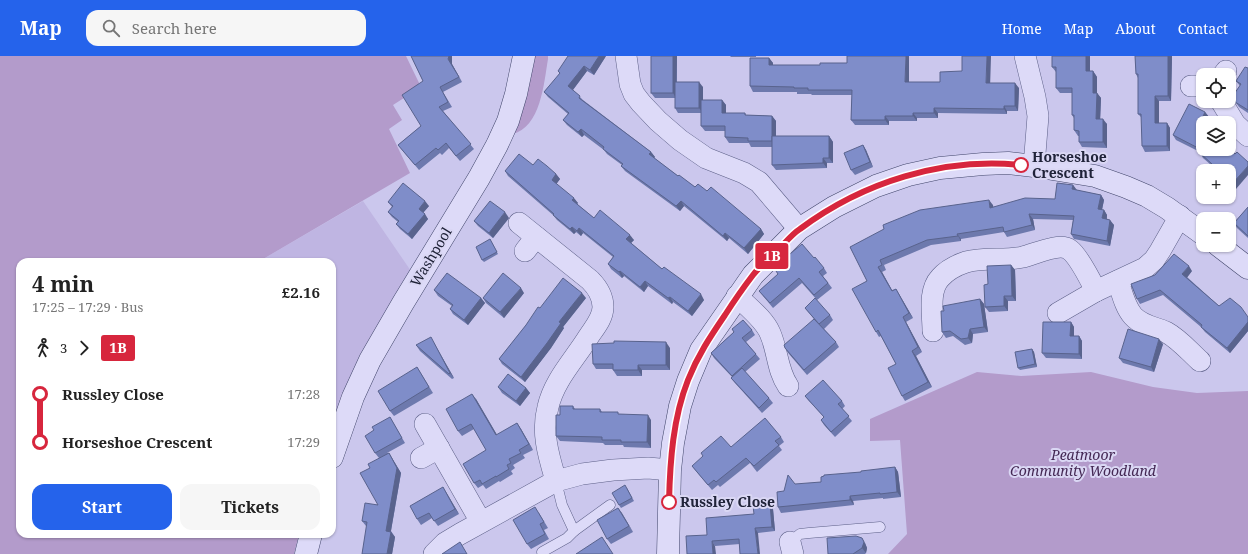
<!DOCTYPE html>
<html lang="en">
<head>
<meta charset="utf-8">
<style>
	:root { --surface:#fff; --page:#f6f6f6; --text:#222; --muted:#767676; --accent:#2563eb }
	body { margin:0; font-family:"Noto Serif",serif; background:var(--page); color:var(--text); height:100vh; display:flex; flex-direction:column; font-size:15px; white-space:nowrap }
	* { box-sizing:border-box; margin:0 }
	p { font-size:13px; color:var(--muted) }
	.icon { flex:none; width:22px; height:22px; fill:none; stroke:currentColor; stroke-width:2; stroke-linecap:round; stroke-linejoin:round }
	.map { position:relative; flex:1; overflow:hidden }
	.details { position:absolute; left:16px; top:202px; width:320px; height:280px; display:flex; flex-direction:column; background:var(--surface); border-radius:12px; box-shadow:0 1px 3px #0004 }
	.details>* { flex:none }
	.badge { padding:0 8px; border-radius:3px; font-size:14px; line-height:26px }
	.tools { position:absolute; left:1196px; top:12px; display:grid; gap:8px }
	.tools a { display:grid; place-items:center; width:40px; height:40px; border-radius:8px; background:var(--surface); box-shadow:0 1px 3px #0004; font-size:20px }
	.map>.badge { position:absolute; translate:-50% -50%; box-shadow:0 0 0 2px #fff }
	.legs { display:flex; align-items:center; gap:6px; height:44px; padding:0 16px; font-size:13px }
	.legs p { margin-inline-start:auto }
	.overview { display:flex; align-items:center; justify-content:space-between; height:68px; padding:0 16px }
	h1 { font-size:22px; font-weight:700; line-height:30px }
	.primary-button { display:flex; gap:8px; margin-top:auto; padding:8px 16px }
	.primary-button a { flex:1; height:46px; border-radius:12px; background:var(--accent); color:#fff; font-size:16px; font-weight:700; line-height:46px; text-align:center }
	.primary-button a+a { background:var(--page); color:var(--text) }
	ul { padding:0 16px; list-style:none }
	li { display:flex; align-items:center; gap:14px; height:48px; font-size:15px }
	li i { display:grid; place-items:center; width:6px; height:100%; margin:0 5px; background:currentColor }
	li i::after { content:''; width:10px; height:10px; margin:-5px; border:3px solid; border-radius:50%; background:var(--surface) }
	li p { margin-inline-start:auto }
	li:first-child i { background:linear-gradient(#0000 50%,currentColor 0) }
	li:last-child i { background:linear-gradient(currentColor 50%,#0000 0) }
	header { display:flex; align-items:center; gap:24px; box-sizing:border-box; height:56px; padding:0 20px; background:var(--accent); color:#fff }
	header strong { font-size:19px }
	nav { display:flex; gap:22px; margin-inline-start:auto; font-size:14px }
	.search { width:280px; height:36px; background:var(--page); display:flex; align-items:center; gap:10px; box-sizing:border-box; padding:0 14px; border-radius:12px; color:var(--muted); font-size:15px }
	.map>svg:first-child { display:block }
	.farmland { fill:#bfb5e2 }
	.green { fill:#b39bcb }
	.lines { fill:none; stroke-linecap:round; stroke-linejoin:round }
	.lane-casing { stroke:#5d6088; stroke-width:11 }
	.street-casing { stroke:#5d6088; stroke-width:22 }
	.secondary-casing { stroke:#40456a; stroke-width:23 }
	.lane { stroke:#dddaf8; stroke-width:10 }
	.street { stroke:#dddaf8; stroke-width:21 }
	.secondary { stroke:#dddaf8; stroke-width:22 }
	.wall { fill:#6d79ad }
	.shaded-wall { fill:#59638d }
	.building { fill:#7f8dc9; stroke:#59638d }
	.line-1-casing { stroke:#fff; stroke-width:9 }
	.line-1 { stroke:#d7263d; stroke-width:6 }
	.stop-1-dot { fill:#fff; stroke:#d7263d; stroke-width:2 }
	.labels { text-anchor:middle; stroke-width:4; stroke-linejoin:round; paint-order:stroke }
	.stop-label { font-size:14px; font-weight:bold; fill:#202339; stroke:#dad7f4; text-anchor:start }
	.street-label { font-size:14px; fill:#202339; stroke:#dad7f4 }
	.park-label { font-size:14px; font-style:italic; fill:#442854; stroke:#dad7f4 }
</style>
</head>
<body>
<header>
<strong>Map</strong>
<div class="search"><svg class="icon" aria-label="search" viewBox="0 0 24 24"><circle cx="10" cy="10" r="6"/><path d="M15 15l6 6"/></svg>Search here</div>
<nav><a>Home</a><a>Map</a><a>About</a><a>Contact</a></nav>
</header>
<div class="map">
<svg width="1248" height="498" viewBox="0 0 1248 498">
	<rect width="100%" height="100%" fill="#cbc7ed"/>
	<path class="farmland" d="M363,145L413,218L332,370V206H258Z"/>
	<g class="green">
		<path d="M0,0H406L421,31L393,49L402,64L389,73L410,117L258,206H20V478H299L294,498H0Z"/>
		<path d="M528,0H548V3C544,26 541,72 512,78Z"/>
		<path d="M977,316L1021,320L1091,316L1153,331L1197,337L1248,335V498H888L907,478L900,384L870,385V363Z"/>
	</g>
	<g class="lines">
		<g class="lane-casing">
			<g id="lane">
				<path d="M574,475L610,449"/>
				<path d="M790,486L800,478L809,477L880,471"/>
				<path d="M542,496L567,482L574,475L562,449L556,425"/>
			</g>
		</g>
		<g class="street-casing">
			<g id="street">
				<path d="M626,0L630,28L634,38L641,47L658,65L680,84L706,102L744,117L759,126L799,173"/>
				<path d="M1025,0L1035,41L1038,60L1034,110"/>
				<path d="M1223,19L1226,15"/>
				<path d="M1191,30H1203"/>
				<path d="M1221,45L1235,68L1248,80"/>
				<path d="M519,167L590,224C597,231 603,240 603,251C603,262 595,271 589,280C575,303 554,324 548,351C541,377 549,401 556,425"/>
				<path d="M525,195L536,181"/>
				<path d="M1118,225C1122,237 1125,251 1133,260C1142,270 1155,271 1166,276C1179,283 1189,295 1200,305"/>
				<path d="M737,240C748,251 764,263 770,277C778,295 777,314 788,330"/>
				<path d="M1058,257L1096,235L1145,212L1154,204L1160,195L1180,160"/>
				<path d="M933,275C933,258 928,235 940,222C946,215 957,209 966,206C985,201 1005,205 1023,201C1035,198 1060,186 1070,194C1079,201 1091,225 1096,235"/>
				<path d="M425,368L481,466"/>
				<path d="M421,402L439,392"/>
				<path d="M790,486L793,498"/>
				<path d="M434,498L445,487L460,478L556,425L582,418L613,414L648,412L670,414"/>
			</g>
		</g>
		<g class="secondary-casing">
			<g id="secondary">
				<path d="M1218,189L1248,212"/>
				<path d="M332,401L353,341L370,304L403,247L479,122L497,89L508,65L516,38L524,0"/>
				<path d="M306,498L311,478"/>
				<path d="M668,498L670,414L673,387L680,350L688,325L701,294L753,219L799,173L834,151L876,130L908,119L940,112L983,108L1008,107L1034,110L1095,120L1126,131L1147,140L1167,152L1203,178"/>
			</g>
		</g>
		<use href="#lane" class="lane"/>
		<use href="#street" class="street"/>
		<use href="#secondary" class="secondary"/>
	</g>
	<g class="wall">
		<path d="M411,0H452V8L462,26L443,36L452,51L443,55L474,93L460,105L449,92L442,99L440,97L419,114L398,89L421,70L423,25Z"/>
		<path d="M606,0L594,19L587,15L573,34L583,44L651,96L655,101L654,102L678,120L695,131L707,135L761,173L764,178L748,198L729,182L727,185L684,150L680,155L625,115L621,110L622,109L607,98L604,94L584,79L582,81L567,69L563,64L568,58L548,41L544,36L560,18L558,15Z"/>
		<path d="M677,0V26L703,31V44H722L726,49V57H745L746,59L772,60L776,65V80H829L833,86V107H827V112L776,114L772,109V91H751L749,87H729L725,81V75H705L701,70V57H678L675,52V42H655L651,37Z"/>
		<path d="M730,0H756V1H731Z"/>
		<path d="M1090,0V15H1093L1097,21V37L1101,42L1100,63L1107,68V92L1082,91L1079,86V80H1078L1074,74V62L1072,59V37H1060L1056,32V16L1052,11Z"/>
		<path d="M1135,0H1172L1171,45H1159V67H1167L1170,72V95L1145,96L1142,90V62L1138,58V22L1136,18Z"/>
		<path d="M769,2L773,7V9L909,26L990,27L1019,32L1018,55H1007V58L938,57V62H917V65H889V69H855L851,64L852,39H812L811,38H797V36H753L750,30Z"/>
		<path d="M1248,12V57L1239,51L1232,41L1240,30L1236,25Z"/>
		<path d="M1205,56L1209,61L1203,67V93H1229L1236,133L1229,127V115H1215L1211,110V109L1203,102L1200,97V96L1176,84L1173,79Z"/>
		<path d="M863,89L866,94L873,111L855,119L851,114Z"/>
		<path d="M533,109L556,118L560,123L556,128L578,147L577,148L594,162L634,184L631,187L662,213L704,244L692,260L673,246L672,248L648,230L644,236L624,220L622,222L611,213L608,208L613,201L583,177L581,180L576,176L574,178L557,164L553,159L508,120L505,115Z"/>
		<path d="M1073,129L1076,134L1101,139L1104,144L1102,154H1104L1107,159V163L1114,169L1110,190L1074,183L1071,178L1073,164L1033,163L1035,174L1007,181L1004,176L961,183V185L931,189L884,209L886,214L882,216L892,234L896,233L899,238L913,262L906,266L922,296L916,300L932,331L905,345L902,340L896,308L881,280L879,281L876,276L867,225L850,191L993,149V151L1055,143Z"/>
		<path d="M388,146L429,150L423,157L428,163L412,183L400,173L396,168L398,166L392,161L388,156L392,151Z"/>
		<path d="M1248,151V182L1237,172L1234,167Z"/>
		<path d="M509,162L493,182L478,170L474,165Z"/>
		<path d="M490,183L498,198L484,206L482,204Z"/>
		<path d="M784,203L824,212L827,217L823,220L832,232L817,244L802,227L773,252L759,235L778,218L776,215L786,206Z"/>
		<path d="M1011,209L1015,214L1016,245H1008V255L989,256L985,251L988,228Z"/>
		<path d="M1192,215L1187,221L1219,250L1248,261V275L1230,297L1205,276L1201,271L1163,239L1140,248L1137,243Z"/>
		<path d="M434,234L481,242L485,247L468,269L453,258L450,253L452,250L438,240Z"/>
		<path d="M524,237L504,262L486,247L483,242Z"/>
		<path d="M586,242L563,271L564,272L551,292L525,326L502,308L499,303L540,252Z"/>
		<path d="M980,243L984,248L988,276L973,278L972,287L965,289L953,280L946,282L942,276L944,255Z"/>
		<path d="M805,252L830,259L833,264L824,273L836,286L839,291L807,319L789,298L785,292L814,263Z"/>
		<path d="M1071,266L1074,271V280H1079L1082,285V303L1046,302L1042,297Z"/>
		<path d="M732,273L752,274L755,279L746,286L760,303L745,316L769,342L773,347L762,357L735,327L731,322L732,321L714,302L711,297L734,276Z"/>
		<path d="M434,287L454,322L452,323L420,295L416,289Z"/>
		<path d="M1163,288L1154,316L1123,307L1119,302Z"/>
		<path d="M670,292V314H642V320H617L613,314V313H596L593,308Z"/>
		<path d="M1032,293L1034,296L1037,311L1020,314L1018,312Z"/>
		<path d="M417,311L433,337L394,360L390,355Z"/>
		<path d="M498,331L526,332L530,337L520,350L502,337Z"/>
		<path d="M805,340L842,345L845,350L842,353L852,365L835,381L824,369L821,364L824,361L809,345Z"/>
		<path d="M476,343L497,379L517,367L521,373L533,394L523,399L525,402L513,409L515,412L511,415L513,418L500,426L499,425L486,433L483,429L478,432L474,427L486,394L474,373L462,380L458,375Z"/>
		<path d="M573,350L575,353H600L602,356L620,358L651,364V392L624,391L623,389H605L603,387L560,385L556,380L560,359Z"/>
		<path d="M390,361L405,387L387,397H389L401,417L391,475L395,481L392,498H362L367,470H366L362,465L378,449L370,412L379,402L375,397L374,374Z"/>
		<path d="M781,381L784,386L779,390L782,394L757,416L750,407L720,431L718,429L712,434L696,415L692,410L731,391Z"/>
		<path d="M895,411L898,416L901,441L883,443V442L853,445L854,449L781,457L778,451L784,435L861,416Z"/>
		<path d="M443,431L459,458L438,470L432,462L421,469L417,463Z"/>
		<path d="M627,432L634,445L621,452L619,449Z"/>
		<path d="M618,452L633,476L611,488L607,483Z"/>
		<path d="M773,453L775,475L758,477L740,488L715,490L707,479L754,458Z"/>
		<path d="M539,457L548,472L544,474L549,483L531,493L527,488Z"/>
		<path d="M865,487L867,492L866,497L865,498H828Z"/>
	</g>
	<g class="shaded-wall">
		<path d="M449,0H452V8L462,26L448,3Z"/>
		<path d="M599,0H606L594,19L590,14Z"/>
		<path d="M673,0H677L676,42L673,37Z"/>
		<path d="M906,0H909V31L905,26Z"/>
		<path d="M987,0H991L990,32L986,27Z"/>
		<path d="M1086,0H1090V21L1086,15Z"/>
		<path d="M1168,0H1172L1171,45L1168,40Z"/>
		<path d="M769,2L773,7V14L769,9Z"/>
		<path d="M584,10L587,15L572,35L568,30Z"/>
		<path d="M1093,15L1097,21V42L1093,37Z"/>
		<path d="M699,26L703,31V57L699,52Z"/>
		<path d="M1015,27L1019,32L1018,55L1015,50Z"/>
		<path d="M1097,37L1101,42L1100,68L1096,63Z"/>
		<path d="M1155,40L1159,45V72L1155,67Z"/>
		<path d="M722,44L726,49V62L722,57Z"/>
		<path d="M1004,50L1007,55V58L1004,53Z"/>
		<path d="M934,52L938,57V62L934,57Z"/>
		<path d="M1205,56L1209,61L1206,67H1203V72L1200,67Z"/>
		<path d="M913,57L917,62V65L913,60Z"/>
		<path d="M772,60L776,65V91L772,85Z"/>
		<path d="M885,60L889,65V69L885,64Z"/>
		<path d="M1103,63L1107,68V92L1103,86Z"/>
		<path d="M1167,67L1170,72V95L1167,90Z"/>
		<path d="M581,73L584,79L582,81L578,76Z"/>
		<path d="M829,80L833,86V107L829,102Z"/>
		<path d="M863,89L866,94L873,111L870,106Z"/>
		<path d="M651,96L655,101L653,103L649,98Z"/>
		<path d="M823,102L827,107V112L823,107Z"/>
		<path d="M1248,110V119L1236,133L1232,128Z"/>
		<path d="M556,118L560,123L555,130L552,124Z"/>
		<path d="M1073,129L1077,134L1072,133Z"/>
		<path d="M1101,139L1104,144L1101,158L1098,153Z"/>
		<path d="M574,142L578,147L575,150L572,144Z"/>
		<path d="M989,144L993,149L994,157L990,152Z"/>
		<path d="M425,145L429,150L422,158L419,153Z"/>
		<path d="M681,145L684,150L680,155L676,150Z"/>
		<path d="M1104,154L1107,159L1106,167L1102,162Z"/>
		<path d="M505,156L509,162L493,182L489,177Z"/>
		<path d="M425,158L428,163L412,183L408,178Z"/>
		<path d="M1029,158L1033,163L1035,174L1032,169Z"/>
		<path d="M1110,164L1114,169L1110,190L1107,185Z"/>
		<path d="M572,171L576,176L574,178L570,173Z"/>
		<path d="M579,172L583,177L581,180L577,175Z"/>
		<path d="M761,173L764,178L748,198L744,192Z"/>
		<path d="M725,177L729,182L727,185L723,180Z"/>
		<path d="M957,178L961,183V185L958,180Z"/>
		<path d="M630,179L634,184L630,188L626,183Z"/>
		<path d="M1011,209L1015,214L1016,245L1012,240Z"/>
		<path d="M1189,210L1192,215L1186,223L1182,218Z"/>
		<path d="M878,211L882,216L895,240L892,235Z"/>
		<path d="M620,215L624,220L622,222L619,216Z"/>
		<path d="M645,225L648,230L644,236L640,231Z"/>
		<path d="M521,232L524,237L504,262L500,256Z"/>
		<path d="M896,233L899,238L913,262L909,257Z"/>
		<path d="M582,237L586,242L563,271L564,272L551,292L525,326L521,321L559,266Z"/>
		<path d="M701,238L704,244L692,260L688,255Z"/>
		<path d="M1004,240L1008,245V255L1004,250Z"/>
		<path d="M670,241L673,246L672,248L668,242Z"/>
		<path d="M481,242L485,247L468,269L464,264Z"/>
		<path d="M980,243L984,248L988,276L984,271Z"/>
		<path d="M903,261L906,266L922,296L918,291Z"/>
		<path d="M1071,266L1074,271V285L1070,280Z"/>
		<path d="M1248,266V275L1230,297L1227,292Z"/>
		<path d="M970,273L973,278L972,287L968,282Z"/>
		<path d="M1079,280L1082,285V303L1079,298Z"/>
		<path d="M431,281L434,287L454,322L450,317Z"/>
		<path d="M1159,283L1163,288L1154,316L1151,311Z"/>
		<path d="M666,286L670,292V314L666,309Z"/>
		<path d="M1032,293L1034,296L1037,311L1035,308Z"/>
		<path d="M912,295L916,300L932,331L928,326Z"/>
		<path d="M638,309L642,314V320L638,314Z"/>
		<path d="M526,332L530,337L520,350L516,345Z"/>
		<path d="M472,338L476,343L500,384L496,379Z"/>
		<path d="M648,359L651,364V392L647,386Z"/>
		<path d="M517,367L521,373L533,394L529,388Z"/>
		<path d="M389,397L401,417L390,480L386,475Z"/>
		<path d="M895,411L898,416L901,441L897,436Z"/>
		<path d="M443,431L446,436L459,458L455,453Z"/>
		<path d="M850,440L853,445L854,449L850,444Z"/>
		<path d="M770,448L773,453L775,475L772,471Z"/>
		<path d="M618,452L622,457L633,476L629,470Z"/>
		<path d="M755,472L758,477L760,498H758Z"/>
		<path d="M391,476L395,481L392,498H387Z"/>
		<path d="M862,482L865,487L867,492L866,497L862,492Z"/>
		<path d="M712,485L715,490L716,498H713Z"/>
	</g>
	<g class="building">
		<path d="M411,0H449L448,3L459,21L440,31L448,46L439,51L471,88L456,100L446,87L438,94L436,92L415,109L398,89L421,70L402,39L423,25Z"/>
		<path d="M568,0H599L590,14L584,10L568,30L580,40L579,42L651,96L649,98L678,120L679,119L695,131L698,128L707,135L711,131L761,173L744,192L725,177L723,180L681,145L676,150L621,110L623,108L603,93L604,91L581,73L578,76L563,64L569,57L544,36L560,17L558,15Z"/>
		<rect x="651" y="0" width="22" height="37"/>
		<path d="M847,0H906L905,26H940V16L962,15V0H987L986,27H1015V50H1004V53L934,52V57H913V60H885V64H851L852,34H808V32H794V31L750,30V2H769V9H820V7H847Z"/>
		<path d="M1052,0H1086V15H1093V37H1097L1096,63H1103V86H1079V75L1074,74V59H1072V32H1056V11H1052Z"/>
		<path d="M1135,0H1168V40H1155V67H1167V90H1142L1141,58H1138V18H1136Z"/>
		<path d="M1245,11L1248,12V54L1235,46L1232,41L1241,28L1236,25Z"/>
		<rect x="675" y="26" width="24" height="26"/>
		<path d="M701,44H722V57H745V59L772,60V85H748V82L725,81V70H701Z"/>
		<path d="M1189,48L1205,56L1200,67L1203,70V93H1229L1235,98L1237,96L1248,106V110L1232,128L1229,125V115H1217L1211,110L1212,108L1200,97L1202,94L1173,79Z"/>
		<path d="M772,80H829V102H823V107L772,109Z"/>
		<path d="M863,89L870,106L851,114L844,97Z"/>
		<path d="M519,98L533,109L538,103L547,110L556,118L552,124L574,142L572,144L594,162L600,154L630,179L626,183L662,213L664,211L701,238L688,255L670,241L668,242L645,225L640,231L620,215L619,216L608,208L614,200L579,172L577,175L572,171L570,173L553,159L554,158L505,115Z"/>
		<path d="M403,127L425,145L419,153L425,158L408,178L396,168L399,165L388,156L393,150L388,146Z"/>
		<path d="M1057,127L1073,129L1072,133L1101,139L1098,153L1104,154L1102,162L1110,164L1107,185L1071,178L1074,160L1029,158L1032,169L1004,176L1003,171L957,178L958,180L927,184L880,204L882,209L878,211L892,235L896,233L909,257L903,261L918,291L912,295L928,326L902,340L888,312L896,308L878,274L876,276L852,233L867,225L850,191L884,173L883,169L920,154L989,144L990,152L1025,142L1055,143Z"/>
		<path d="M490,145L505,156L489,177L474,165Z"/>
		<path d="M1248,151V180L1234,167Z"/>
		<path d="M490,183L497,196L482,204L476,191Z"/>
		<path d="M802,188L814,202L815,201L824,212L819,216L828,227L814,239L799,222L770,247L759,235L778,218L776,215L786,205L784,203Z"/>
		<path d="M1174,198L1189,210L1182,218L1219,250L1230,242L1241,251L1248,261V266L1227,292L1201,271L1202,269L1160,234L1137,243L1131,228L1155,219Z"/>
		<path d="M1011,209L1012,240H1004V250L985,251L984,229L988,228L987,210Z"/>
		<path d="M447,217L481,242L464,264L450,253L453,249L434,234Z"/>
		<path d="M503,217L521,232L500,256L483,242Z"/>
		<path d="M563,222L582,237L559,266L561,267L547,287L521,321L499,303L526,269L538,251L540,252Z"/>
		<path d="M815,242L830,259L819,268L805,252Z"/>
		<path d="M980,243L984,271L970,273L968,282L961,283L950,275L942,276L941,255H944L943,250Z"/>
		<path d="M814,263L836,286L804,314L785,292L784,289Z"/>
		<path d="M743,264L752,274L742,282L756,298L732,320L711,297L734,276L732,273Z"/>
		<path d="M1043,266H1071L1070,280H1079V298L1042,297Z"/>
		<path d="M1128,273L1159,283L1151,311L1119,302Z"/>
		<path d="M431,281L450,317L449,318L416,289Z"/>
		<path d="M614,285L666,286V309H638V314H613V308H593L592,288L614,287Z"/>
		<path d="M1032,293L1035,308L1018,312L1015,296Z"/>
		<path d="M417,311L429,331L390,355L378,335Z"/>
		<path d="M742,312L769,342L759,352L731,322Z"/>
		<path d="M508,318L526,332L516,345L498,331Z"/>
		<path d="M823,324L842,345L838,348L849,360L831,376L821,364L824,361L805,340Z"/>
		<path d="M472,338L496,379L517,367L529,388L519,394L521,397L509,403L511,407L507,409L509,413L496,421V420L482,428L480,424L474,427L463,408L486,394L471,368L458,375L446,353Z"/>
		<path d="M560,350H573V353H600V356H618V358L648,359L647,386H621V384H602V381L556,380V359H560Z"/>
		<path d="M390,361L402,382L375,397L365,380L374,374L372,371Z"/>
		<path d="M765,362L781,381L775,385L779,389L754,410L746,402L716,426L714,424L708,429L692,410L703,400L701,397L721,380L731,391Z"/>
		<path d="M389,397L397,412L386,475L391,476L387,498H362L367,466L362,465L365,447L378,449L360,417L370,412L368,408Z"/>
		<path d="M895,411L897,436L880,438V437L850,440V444L778,451L777,436L784,435L788,419L795,428L821,426V421L824,420V419L861,416V415Z"/>
		<path d="M625,429L632,442L619,449L612,437Z"/>
		<path d="M443,431L455,453L434,465L429,457L417,463L410,450Z"/>
		<path d="M770,448L772,471L755,472L758,498H740L739,483L712,485L713,498H687L686,480L707,479L706,462L754,458L753,450Z"/>
		<path d="M535,451L544,466L540,468L545,478L527,488L513,464Z"/>
		<path d="M618,452L629,470L607,483L597,464Z"/>
		<path d="M856,480L862,482L864,486L862,492L853,498H828L827,482Z"/>
		<path d="M602,481L613,498H576Z"/>
		<path d="M460,486L467,498H442Z"/>
	</g>
	<g class="lines">
		<g class="line-1-casing">
			<path id="line-1" d="M669,446C670,405 673,362 688,324C698,299 710,281 725,259C734,245 743,232 753,219C760,210 770,202 778,194C785,187 792,178 800,173C863,126 943,101 1021,109"/>
		</g>
		<use href="#line-1" class="line-1"/>
	</g>
	<g class="stop-1-dot">
		<circle cx="1021" cy="109" r="7"/>
		<circle cx="669" cy="446" r="7"/>
	</g>
	<g class="labels">
		<g class="stop-label">
			<text x="1032" y="106">Horseshoe<tspan x="1032" dy="16">Crescent</tspan></text>
			<text x="680" y="451">Russley Close</text>
		</g>
		<g class="street-label">
			<text transform="translate(431 201) rotate(-59)" y="5">Washpool</text>
		</g>
		<g class="park-label">
			<text x="1083" y="404">Peatmoor<tspan x="1083" dy="16">Community Woodland</tspan></text>
		</g>
	</g>
</svg>
<div class="tools">
<a><svg class="icon" aria-label="locate" viewBox="0 0 24 24"><circle cx="12" cy="12" r="6"/><path d="M12 2v4M12 18v4M2 12h4M18 12h4"/></svg></a>
<a><svg class="icon" aria-label="layers" viewBox="0 0 24 24"><path d="M12 4l9 5-9 5-9-5zM3 14l9 5 9-5"/></svg></a>
<a>+</a>
<a>−</a>
</div>
<b class="badge" style="left:772px;top:200px;background:#d7263d;color:#fff">1B</b>
<section class="details">
<div class="overview"><div><h1>4 min</h1><p>17:25 – 17:29 · Bus</p></div><b>£2.16</b></div>
<div class="legs"><svg class="icon" aria-label="walk" viewBox="0 0 24 24"><circle cx="13" cy="4" r="2"/><path d="M13 8l-2 6 4 7M11 14l-3 7M7 12l3-4h3l4 4"/></svg>3<svg class="icon" aria-label="forward" viewBox="0 0 24 24"><path d="M9 5l7 7-7 7"/></svg><b class="badge" style="background:#d7263d;color:#fff">1B</b></div>
<ul>
<li><i style="color:#d7263d"></i><b>Russley Close</b><p>17:28</p></li>
<li><i style="color:#d7263d"></i><b>Horseshoe Crescent</b><p>17:29</p></li>
</ul>
<div class="primary-button"><a>Start</a><a>Tickets</a></div>
</section>
</div>
</body>
</html>
